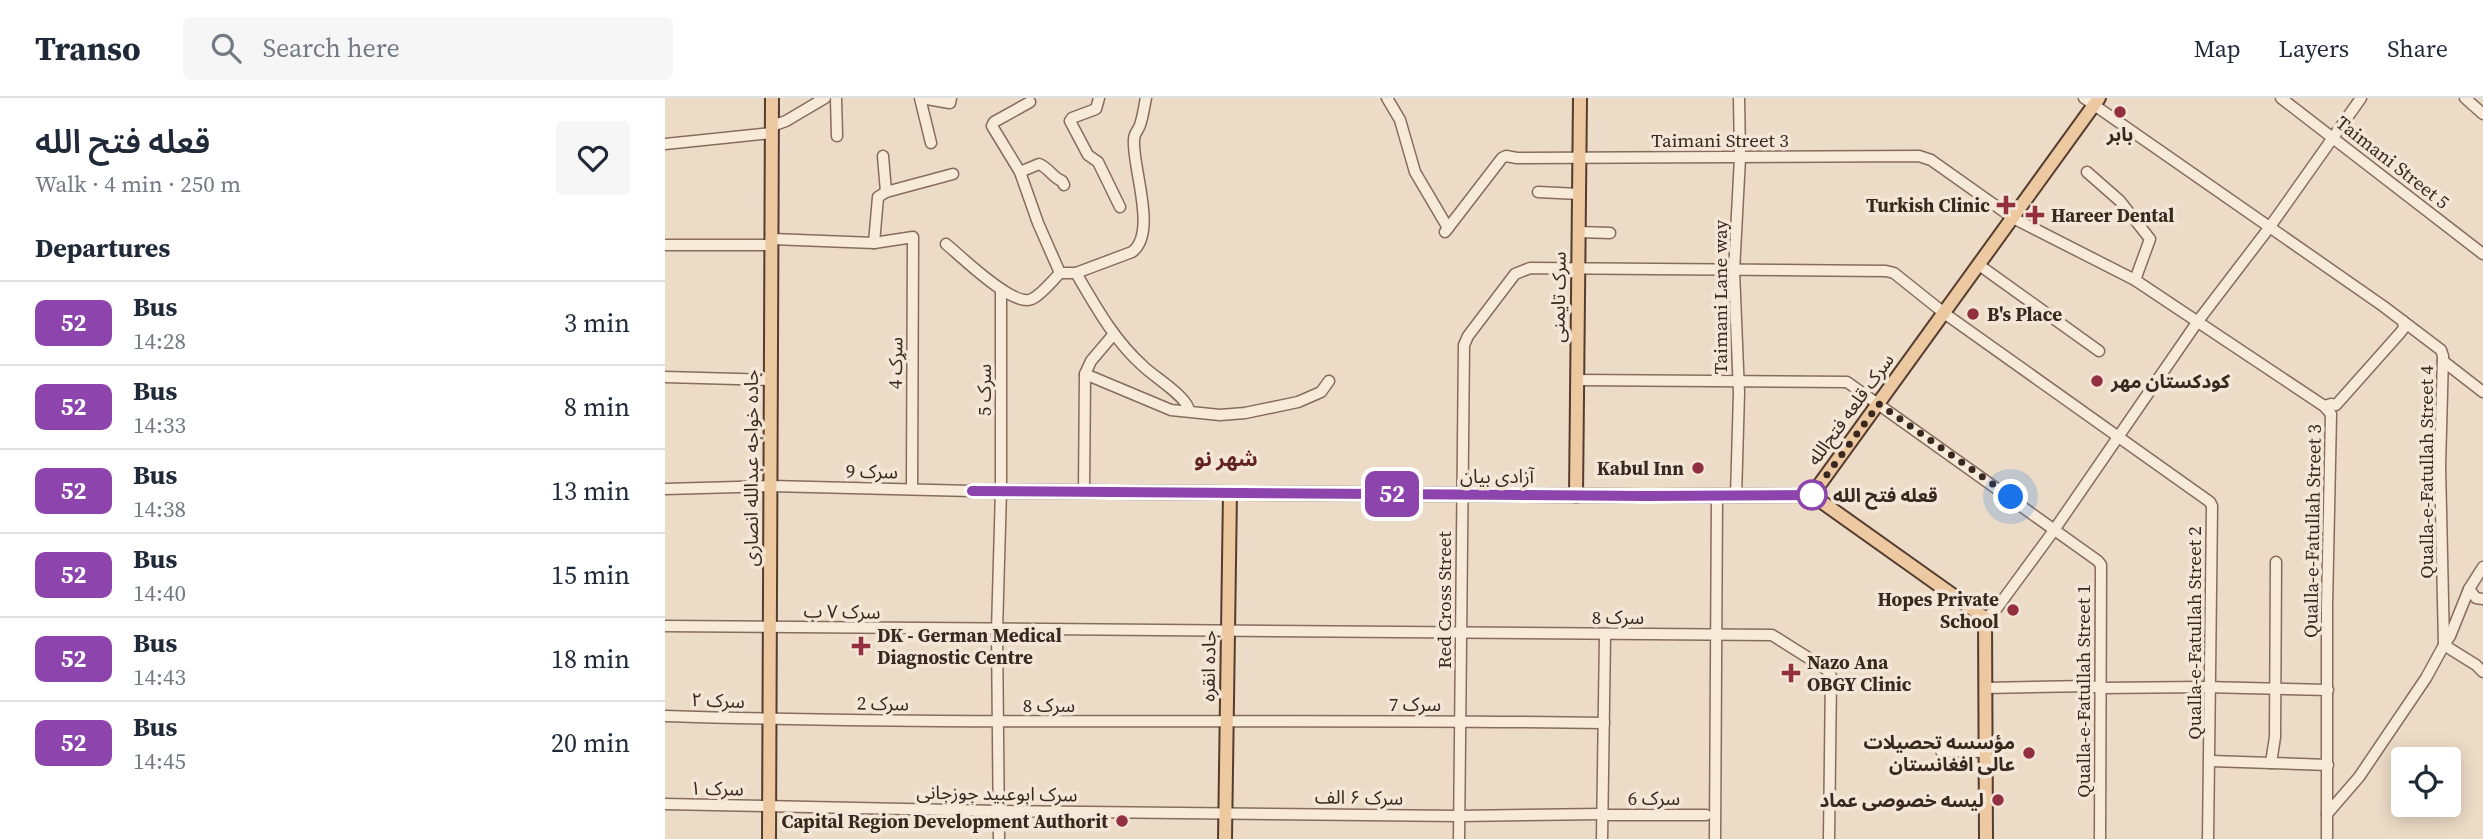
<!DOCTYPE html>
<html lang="en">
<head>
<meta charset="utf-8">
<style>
	:root { --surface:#fff; --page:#f6f6f7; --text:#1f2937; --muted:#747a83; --line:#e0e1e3 }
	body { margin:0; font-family:"Source Serif 4","Noto Sans Arabic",serif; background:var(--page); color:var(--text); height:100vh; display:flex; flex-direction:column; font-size:26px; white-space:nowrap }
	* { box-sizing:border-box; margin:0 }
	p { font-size:23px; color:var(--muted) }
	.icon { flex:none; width:38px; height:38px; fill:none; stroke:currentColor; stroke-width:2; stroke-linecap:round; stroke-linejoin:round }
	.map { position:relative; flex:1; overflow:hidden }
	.side { display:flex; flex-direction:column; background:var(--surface); width:665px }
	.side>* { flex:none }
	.badge { padding:0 14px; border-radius:10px; font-size:24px; line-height:46px }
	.tools { position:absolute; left:1726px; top:649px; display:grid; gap:14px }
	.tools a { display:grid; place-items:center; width:70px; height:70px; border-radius:7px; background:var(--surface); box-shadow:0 4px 18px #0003; font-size:35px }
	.you { position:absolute; width:35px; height:35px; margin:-18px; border:5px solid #fff; border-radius:50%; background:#1a73e8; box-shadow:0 0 0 10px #1a73e833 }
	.map>.badge { position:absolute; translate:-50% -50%; box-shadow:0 0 0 4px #fff }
	h2 { padding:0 35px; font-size:26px; line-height:63px }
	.round { display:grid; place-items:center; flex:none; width:74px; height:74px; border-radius:7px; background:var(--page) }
	.summary { display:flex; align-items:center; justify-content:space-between; height:119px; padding:0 35px }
	h1 { font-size:33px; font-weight:600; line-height:52px }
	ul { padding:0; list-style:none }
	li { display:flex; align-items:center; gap:21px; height:84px; padding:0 35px; border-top:2px solid var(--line) }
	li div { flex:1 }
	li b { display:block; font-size:26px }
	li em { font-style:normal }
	li .badge { min-width:77px; font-weight:700; text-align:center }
	header { display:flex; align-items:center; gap:42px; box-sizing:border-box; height:98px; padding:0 35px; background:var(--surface); border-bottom:2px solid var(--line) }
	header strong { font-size:33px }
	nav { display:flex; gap:38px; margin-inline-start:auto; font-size:24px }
	.search { width:490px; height:63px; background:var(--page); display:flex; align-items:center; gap:18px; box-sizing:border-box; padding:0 24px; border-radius:7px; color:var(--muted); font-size:26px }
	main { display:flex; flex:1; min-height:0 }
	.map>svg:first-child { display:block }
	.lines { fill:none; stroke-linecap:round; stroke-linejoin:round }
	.minor-casing { stroke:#876c5d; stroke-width:13 }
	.major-casing { stroke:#553c31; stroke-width:16 }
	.minor { stroke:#f7ead9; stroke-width:10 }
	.major { stroke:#edc9a1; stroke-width:12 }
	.line-casing { stroke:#fff; stroke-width:16 }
	.line { stroke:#8e44ad; stroke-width:10 }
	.walk { stroke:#382820; stroke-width:7; stroke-dasharray:0 12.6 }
	.poi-dot { fill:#933040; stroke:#f4e6d6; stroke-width:2.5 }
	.stop-dot { fill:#fff; stroke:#8e44ad; stroke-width:3.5 }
	.labels { text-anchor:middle; stroke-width:7; stroke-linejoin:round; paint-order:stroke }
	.poi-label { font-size:19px; font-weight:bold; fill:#382820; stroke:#f4e6d6; text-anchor:end }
	.street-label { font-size:19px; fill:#382820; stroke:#f4e6d6 }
	.stop-label { font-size:19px; font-weight:bold; fill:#382820; stroke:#f4e6d6; text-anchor:start }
	.neighbourhood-label { font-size:21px; font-weight:bold; fill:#632421; stroke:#f4e6d6 }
</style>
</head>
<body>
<header>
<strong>Transo</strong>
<div class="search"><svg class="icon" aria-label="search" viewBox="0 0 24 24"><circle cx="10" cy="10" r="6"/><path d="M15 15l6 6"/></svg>Search here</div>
<nav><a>Map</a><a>Layers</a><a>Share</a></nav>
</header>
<main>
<section class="side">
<div class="summary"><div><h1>قعله فتح الله</h1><p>Walk · 4 min · 250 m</p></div><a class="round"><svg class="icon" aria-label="heart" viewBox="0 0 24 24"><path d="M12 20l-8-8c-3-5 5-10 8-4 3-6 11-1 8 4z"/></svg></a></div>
<h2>Departures</h2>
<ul>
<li><span class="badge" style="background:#8e44ad;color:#fff">52</span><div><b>Bus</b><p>14:28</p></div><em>3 min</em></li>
<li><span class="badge" style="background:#8e44ad;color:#fff">52</span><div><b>Bus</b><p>14:33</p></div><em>8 min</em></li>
<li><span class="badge" style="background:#8e44ad;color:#fff">52</span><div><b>Bus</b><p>14:38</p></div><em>13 min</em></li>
<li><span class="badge" style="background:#8e44ad;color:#fff">52</span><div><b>Bus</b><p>14:40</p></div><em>15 min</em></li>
<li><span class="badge" style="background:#8e44ad;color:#fff">52</span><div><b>Bus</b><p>14:43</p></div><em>18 min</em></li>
<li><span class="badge" style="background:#8e44ad;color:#fff">52</span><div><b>Bus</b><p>14:45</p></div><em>20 min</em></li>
</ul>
</section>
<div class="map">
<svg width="1818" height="741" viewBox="0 0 1818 741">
	<rect width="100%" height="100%" fill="#ecdbc6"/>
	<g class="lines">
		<g class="minor-casing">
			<g id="minor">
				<path d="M171,0L172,38"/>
				<path d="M255,0L266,45"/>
				<path d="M256,0L285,5L286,0"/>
				<path d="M434,0L431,11L407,20L405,23L423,57L433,64L455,109"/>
				<path d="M722,0L735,22L750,74L783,130"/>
				<path d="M1419,0L1718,208L1776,252L1778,258L1775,368L1779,547L1761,580L1694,679L1662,716"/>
				<path d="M1616,0L1818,156"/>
				<path d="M1800,0L1818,16"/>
				<path d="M365,4L329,24L327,28L355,74L373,125L395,175"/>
				<path d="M107,28L121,23L160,0"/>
				<path d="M0,46L107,35"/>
				<path d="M218,58L221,94"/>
				<path d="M355,74L374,66C384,70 388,80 397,83L399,87"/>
				<path d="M1422,74L1455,103L1485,141L1470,182"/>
				<path d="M873,94L914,96"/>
				<path d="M780,134L837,60L841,58L852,60L1254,58L1266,62L1348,120L1470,182L1659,308L1666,316L1662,508V741"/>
				<path d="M913,134L945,135"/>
				<path d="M107,141L209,145L248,139L247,391"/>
				<path d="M209,145L213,99L221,94L288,76"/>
				<path d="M281,146C296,158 348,210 367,201C377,196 387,183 395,175H411L467,154C493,135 467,69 469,42C469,35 473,33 475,27C478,19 479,9 481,0"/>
				<path d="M0,147H107"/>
				<path d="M1314,167L1434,253"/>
				<path d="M411,175C431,209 449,242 478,268C489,279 523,299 524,313"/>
				<path d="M1778,263L1818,294"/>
				<path d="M420,276L426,263L448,237"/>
				<path d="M0,279L106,282"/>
				<path d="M912,282L1182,284L1433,463L1436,467L1435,741"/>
				<path d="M1659,308L1666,306L1671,307L1735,235L1739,230L1738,223"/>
				<path d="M0,391L106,388L307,393"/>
				<path d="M419,393L420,276L506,312L555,317L580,315L633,304L656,294L664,283"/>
				<path d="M1071,398L1074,295L1069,173L1075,60L1074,0"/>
				<path d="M1818,469L1804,491L1785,538L1779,547L1811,567L1818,574"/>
				<path d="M1804,491L1811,500L1818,501"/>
				<path d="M1320,520L1329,514L1387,435L1533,223L1604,130L1696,0"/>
				<path d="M0,528L1107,537L1161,571L1166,578L1164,741"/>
				<path d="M1320,590L1425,588L1435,590L1539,589L1663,592"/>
				<path d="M0,618C313,628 626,620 939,625"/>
				<path d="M1276,653L1320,654"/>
				<path d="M1546,663L1606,665L1610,639L1611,464"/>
				<path d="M1606,665L1663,667"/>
				<path d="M0,706L334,713L794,718L937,716"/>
				<path d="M937,717H1041"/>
				<path d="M334,741L332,533L336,392V192"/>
				<path d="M794,741L799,247L803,238L850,176L865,170L1221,173L1229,175L1279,215L1545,404L1547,408L1543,741"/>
				<path d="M937,741L940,537"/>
				<path d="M1050,741L1052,398"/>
			</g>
		</g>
		<g class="major-casing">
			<g id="major">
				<path d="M307,393L981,398L1147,397"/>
				<path d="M1147,397L1434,0"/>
				<path d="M1147,397L1320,520L1321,741"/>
				<path d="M911,398L915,0"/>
				<path d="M104,741L107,0"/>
				<path d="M560,741L565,395"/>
			</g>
		</g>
		<use href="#minor" class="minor"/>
		<use href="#major" class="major"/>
	</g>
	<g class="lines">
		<g class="line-casing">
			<path id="line" d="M307,393L981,398L1147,397"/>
		</g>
		<use href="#line" class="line"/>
		<path class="walk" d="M1147,397L1214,306L1346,399"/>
	</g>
	<g class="poi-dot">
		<circle cx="1455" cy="14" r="7"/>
		<path d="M1337.5 96.5h7v7h7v7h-7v7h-7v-7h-7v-7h7z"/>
		<path d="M1366.5 106.5h7v7h7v7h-7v7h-7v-7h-7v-7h7z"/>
		<circle cx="1308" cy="216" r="7"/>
		<circle cx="1432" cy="283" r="7"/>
		<circle cx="1033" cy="370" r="7"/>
		<circle cx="1348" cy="512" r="7"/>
		<path d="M192.5 537.5h7v7h7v7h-7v7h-7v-7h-7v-7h7z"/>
		<path d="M1122.5 564.5h7v7h7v7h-7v7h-7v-7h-7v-7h7z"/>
		<circle cx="1364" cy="655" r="7"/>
		<circle cx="1333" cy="702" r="7"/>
		<circle cx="457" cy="723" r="7"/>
	</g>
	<circle class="stop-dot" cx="1147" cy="397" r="14"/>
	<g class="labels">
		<g class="poi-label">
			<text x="1455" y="43" text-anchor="middle">بابر</text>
			<text x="1325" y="114">Turkish Clinic</text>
			<text x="1386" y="124" text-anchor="start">Hareer Dental</text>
			<text x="1322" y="223" text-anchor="start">B's Place</text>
			<text x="1446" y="290" text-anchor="start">کودکستان مهر</text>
			<text x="1019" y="377">Kabul Inn</text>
			<text x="1334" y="508">Hopes Private<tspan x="1334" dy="22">School</tspan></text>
			<text x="212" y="544" text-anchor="start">DK - German Medical<tspan x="212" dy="22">Diagnostic Centre</tspan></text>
			<text x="1142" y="571" text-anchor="start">Nazo Ana<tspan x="1142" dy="22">OBGY Clinic</tspan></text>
			<text x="1350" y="651">مؤسسه تحصیلات<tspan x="1350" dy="22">عالی افغانستان</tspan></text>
			<text x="1319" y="709">لیسه خصوصی عماد</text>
			<text x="443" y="730">Capital Region Development Authorit</text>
		</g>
		<g class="street-label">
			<text x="1055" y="49">Taimani Street 3</text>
			<text transform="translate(1728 64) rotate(38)" y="7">Taimani Street 5</text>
			<text transform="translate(893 199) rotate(-89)" y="7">سرک تایمنی</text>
			<text transform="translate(1055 199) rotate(-90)" y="7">Taimani Lane way</text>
			<text transform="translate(230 265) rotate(-89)" y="7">سړک 4</text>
			<text transform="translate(319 292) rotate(-90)" y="7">سرک 5</text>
			<text transform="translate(1185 311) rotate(-54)" y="7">سرک قلعه فتح‌الله</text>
			<text transform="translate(86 370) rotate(-90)" y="7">جاده خواجه عبدالله انصاری</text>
			<text transform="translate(207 373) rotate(1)" y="7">سرک 9</text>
			<text transform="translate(1761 374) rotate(-90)" y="7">Qualla-e-Fatullah Street 4</text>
			<text x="832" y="385">آزادی بیان</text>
			<text transform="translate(1647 433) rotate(-89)" y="7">Qualla-e-Fatullah Street 3</text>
			<text transform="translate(779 502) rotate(-90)" y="7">Red Cross Street</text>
			<text transform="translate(177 513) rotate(1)" y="7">سرک ۷ ب</text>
			<text x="953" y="526">سرک 8</text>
			<text transform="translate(1529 535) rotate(-90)" y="7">Qualla-e-Fatullah Street 2</text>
			<text transform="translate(543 568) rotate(-89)" y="7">جاده انقره</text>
			<text transform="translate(1418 593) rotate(-90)" y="7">Qualla-e-Fatullah Street 1</text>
			<text transform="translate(53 602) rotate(2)" y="7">سرک ۲</text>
			<text transform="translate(218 605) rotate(1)" y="7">سرک 2</text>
			<text x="750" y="613">سرک 7</text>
			<text x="384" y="614">سرک 8</text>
			<text transform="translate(52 690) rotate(1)" y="7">سرک ۱</text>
			<text transform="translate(332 695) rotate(1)" y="7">سرک ابوعبید جوزجانی</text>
			<text transform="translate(694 699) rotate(1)" y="7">سرک ۶ الف</text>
			<text x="989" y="707">سرک 6</text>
		</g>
		<g class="stop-label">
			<text x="1168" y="404">قعله فتح الله</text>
		</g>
		<g class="neighbourhood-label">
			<text x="561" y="368">شهر نو</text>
		</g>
	</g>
</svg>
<div class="tools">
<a><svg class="icon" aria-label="locate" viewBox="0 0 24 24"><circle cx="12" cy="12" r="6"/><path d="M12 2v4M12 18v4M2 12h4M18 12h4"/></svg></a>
</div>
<div class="you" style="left:1346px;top:399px"></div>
<b class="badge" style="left:727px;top:396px;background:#8e44ad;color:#fff">52</b>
</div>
</main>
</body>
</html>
